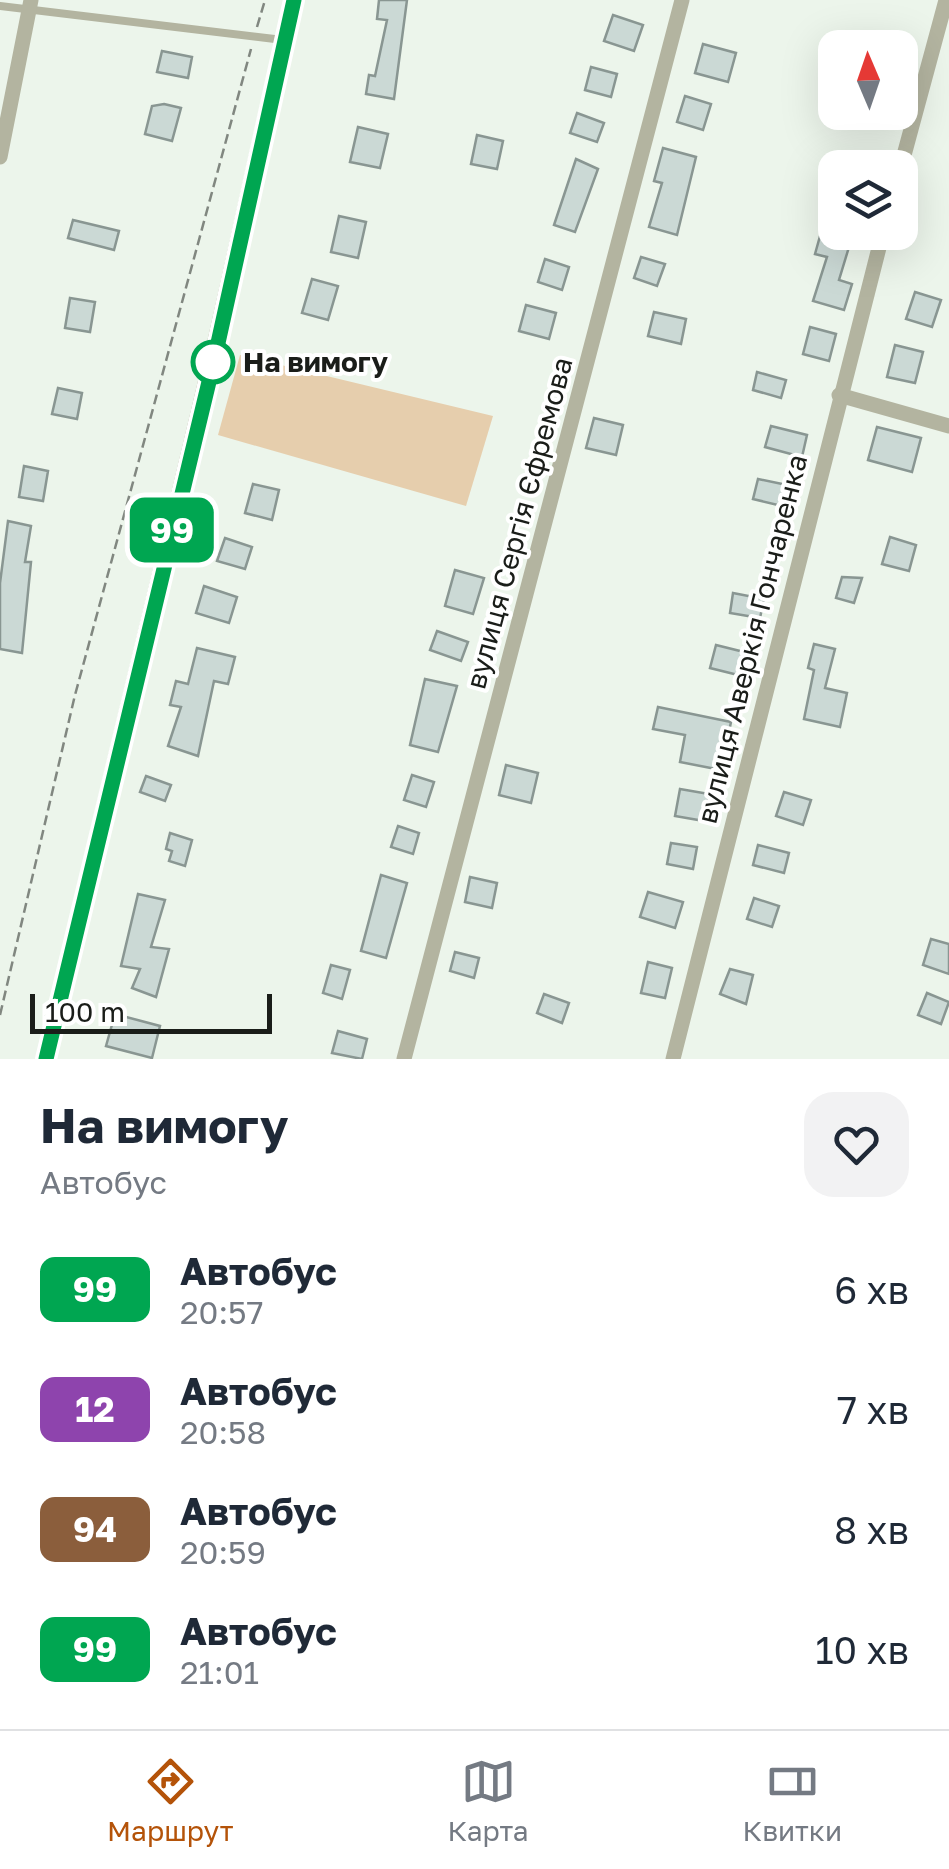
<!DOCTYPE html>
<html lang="uk">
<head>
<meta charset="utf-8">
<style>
	:root { --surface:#fff; --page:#f2f2f3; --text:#1f2937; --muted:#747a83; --line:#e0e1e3; --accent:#b45309 }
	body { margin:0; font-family:"Golos Text",sans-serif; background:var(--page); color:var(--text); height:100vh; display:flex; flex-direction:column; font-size:38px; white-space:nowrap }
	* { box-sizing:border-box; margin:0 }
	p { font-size:32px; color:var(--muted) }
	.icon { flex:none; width:55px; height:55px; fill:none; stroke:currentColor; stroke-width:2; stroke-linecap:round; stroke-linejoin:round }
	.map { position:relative; height:1059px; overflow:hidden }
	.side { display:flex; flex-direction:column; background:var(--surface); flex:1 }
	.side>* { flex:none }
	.badge { padding:0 20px; border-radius:15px; font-size:35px; line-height:65px }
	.needle { width:65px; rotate:358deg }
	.controls { position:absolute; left:818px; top:30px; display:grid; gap:20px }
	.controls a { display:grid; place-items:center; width:100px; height:100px; border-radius:20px; background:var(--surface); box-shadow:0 10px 40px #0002; font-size:50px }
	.scale { position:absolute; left:30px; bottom:25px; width:242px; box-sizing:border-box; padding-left:10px; border:5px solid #1a1d19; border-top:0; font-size:28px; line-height:35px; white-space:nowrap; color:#1a1d19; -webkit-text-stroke:8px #fff; paint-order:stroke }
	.map>.badge { position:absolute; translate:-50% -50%; box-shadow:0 0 0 5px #fff }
	.round { display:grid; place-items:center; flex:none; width:105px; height:105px; border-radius:30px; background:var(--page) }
	.head { display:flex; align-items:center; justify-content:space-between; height:170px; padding:0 40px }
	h1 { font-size:48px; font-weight:700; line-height:75px }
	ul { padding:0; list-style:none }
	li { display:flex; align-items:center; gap:30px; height:120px; padding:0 40px }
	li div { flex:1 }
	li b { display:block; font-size:38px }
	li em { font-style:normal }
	li .badge { min-width:110px; font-weight:700; text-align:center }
	.tab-bar { display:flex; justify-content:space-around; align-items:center; height:140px; border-top:2px solid var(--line); background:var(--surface); font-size:28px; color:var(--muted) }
	.tab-bar a { display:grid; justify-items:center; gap:5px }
	.tab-bar .active { color:var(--accent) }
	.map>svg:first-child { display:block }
	.green { fill:#e6cead }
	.building { fill:#cbd9d5; stroke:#899692; stroke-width:2.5 }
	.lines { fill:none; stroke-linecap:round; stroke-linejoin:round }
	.path { stroke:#818780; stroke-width:2.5; stroke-dasharray:10 5; stroke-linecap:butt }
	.lane { stroke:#b3b4a0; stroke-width:8 }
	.street { stroke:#b3b4a0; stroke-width:15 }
	.secondary { stroke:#949578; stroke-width:20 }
	.line-casing { stroke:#fff; stroke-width:22 }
	.line { stroke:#00a651; stroke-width:15 }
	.stop-dot { fill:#fff; stroke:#00a651; stroke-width:5 }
	.labels { text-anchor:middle; stroke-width:8; stroke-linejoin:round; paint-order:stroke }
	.stop-label { font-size:28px; font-weight:bold; fill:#1a1d19; stroke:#fff; text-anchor:start }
	.street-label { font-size:28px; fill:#1a1d19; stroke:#fff }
</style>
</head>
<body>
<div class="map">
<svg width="949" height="1059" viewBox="0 0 949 1059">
	<rect width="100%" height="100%" fill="#ecf5eb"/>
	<path class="green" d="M240,355L493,416L466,506L218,435Z"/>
	<g class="building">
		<path d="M379,0H407L394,99L366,94L369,75L375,76L387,20L377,19Z"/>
		<path d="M613,15L643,25L634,51L604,41Z"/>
		<path d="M703,44L736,53L728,82L695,73Z"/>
		<path d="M162,51L192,57L188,78L157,72Z"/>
		<path d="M591,67L617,74L611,97L585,90Z"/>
		<path d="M685,96L711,104L703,130L677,122Z"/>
		<path d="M164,104L181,108L172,141L145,134L152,106Z"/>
		<path d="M577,113L604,123L597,142L570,133Z"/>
		<path d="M358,127L388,134L380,168L350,162Z"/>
		<path d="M477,135L503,141L497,169L471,164Z"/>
		<path d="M663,148L696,157L677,235L649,227L662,183L654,181Z"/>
		<path d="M576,159L598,169L575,232L554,225Z"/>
		<path d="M339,216L366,222L358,258L331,252Z"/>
		<path d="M73,220L119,231L114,250L68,238Z"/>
		<path d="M822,229L852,237L839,280L852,284L844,310L813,301L827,257L815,254Z"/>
		<path d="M641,257L665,264L657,286L634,278Z"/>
		<path d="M545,259L569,267L562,290L538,282Z"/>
		<path d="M312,279L338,286L328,320L302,313Z"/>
		<path d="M915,292L941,300L932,327L906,319Z"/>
		<path d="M70,298L95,302L90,332L65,328Z"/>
		<path d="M526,305L556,313L549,339L519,331Z"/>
		<path d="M654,312L686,319L681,344L648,336Z"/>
		<path d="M810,327L836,334L829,361L803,354Z"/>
		<path d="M895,345L923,352L915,383L887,377Z"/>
		<path d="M757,372L786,380L781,398L753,390Z"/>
		<path d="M58,388L82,393L77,419L52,414Z"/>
		<path d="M594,418L623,425L616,455L586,448Z"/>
		<path d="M771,426L807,435L802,457L765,447Z"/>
		<path d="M877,427L921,438L912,472L868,460Z"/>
		<path d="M24,466L48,471L43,501L19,497Z"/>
		<path d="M758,479L787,485L782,506L753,499Z"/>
		<path d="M253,484L279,490L272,520L245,513Z"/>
		<path d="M8,521L31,526L25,562H31L22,653L0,649V583Z"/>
		<path d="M890,537L916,545L909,571L882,564Z"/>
		<path d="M225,538L252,547L245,569L217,561Z"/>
		<path d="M455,570L484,578L473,614L445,606Z"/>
		<path d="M842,577L862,578L854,603L836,598Z"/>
		<path d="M204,586L237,597L229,623L196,613Z"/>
		<path d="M733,593L764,599L760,618L730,613Z"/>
		<path d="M437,631L468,642L461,661L430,650Z"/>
		<path d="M814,644L835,649L825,688L847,693L840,727L804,719L814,670L808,668Z"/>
		<path d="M716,645L748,653L742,676L710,668Z"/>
		<path d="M197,648L235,657L228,684L214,681L198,756L168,746L181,707L170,705L176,681L188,684Z"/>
		<path d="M425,679L457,686L438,752L410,745Z"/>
		<path d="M658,707L731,722L721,770L680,762L685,735L653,729Z"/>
		<path d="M506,765L538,773L531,803L499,795Z"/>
		<path d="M412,775L434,782L426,807L404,800Z"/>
		<path d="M146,776L171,785L165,801L140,792Z"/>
		<path d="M680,789L709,794L704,821L675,816Z"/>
		<path d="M784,792L811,800L803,825L776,816Z"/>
		<path d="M398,826L419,833L413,854L391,847Z"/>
		<path d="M170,833L192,840L185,866L169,861L172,851L166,849Z"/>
		<path d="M671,843L697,847L693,869L667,864Z"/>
		<path d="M758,845L789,853L784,873L753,865Z"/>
		<path d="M381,875L407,883L386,958L361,951Z"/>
		<path d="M470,877L497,883L492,908L465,902Z"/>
		<path d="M648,892L683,902L675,928L640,917Z"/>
		<path d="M138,894L165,900L151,947L169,949L156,997L132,988L140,969L121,966Z"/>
		<path d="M754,898L779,906L772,927L747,919Z"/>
		<path d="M931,939L949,944V974L923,965Z"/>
		<path d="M455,952L479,958L474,978L450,971Z"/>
		<path d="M648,962L672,968L665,998L641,993Z"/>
		<path d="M331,965L350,970L342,999L323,993Z"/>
		<path d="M730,969L753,975L746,1004L720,994Z"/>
		<path d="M927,993L949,1002L941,1024L918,1015Z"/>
		<path d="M544,994L569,1003L562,1023L537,1013Z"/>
		<path d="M115,1014L160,1026L152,1058L106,1046Z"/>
		<path d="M338,1031L367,1039L362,1059L332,1053Z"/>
	</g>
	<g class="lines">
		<g class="path">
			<path d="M257,27L265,0"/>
			<path d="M0,1015L75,695L251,49"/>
		</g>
		<path class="lane" d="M0,6L283,40"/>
		<g class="street">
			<path d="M0,157L31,0"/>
			<path d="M900,170L946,0"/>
			<path d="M839,395L949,426"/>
			<path d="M404,1059L682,0"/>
			<path d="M673,1059L883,232"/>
		</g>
		<path class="secondary" d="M46,1059L213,361L294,0"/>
	</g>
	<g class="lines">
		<g class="line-casing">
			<path id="line" d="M46,1059L214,361L294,0"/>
		</g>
		<use href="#line" class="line"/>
	</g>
	<circle class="stop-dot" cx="213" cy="362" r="20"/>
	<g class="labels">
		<g class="stop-label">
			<text x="243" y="372">На вимогу</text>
		</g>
		<g class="street-label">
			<text transform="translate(519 523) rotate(-75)" y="10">вулиця Сергія Єфремова</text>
			<text transform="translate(752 639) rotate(-76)" y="10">вулиця Аверкія Гончаренка</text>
		</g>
	</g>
</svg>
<div class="controls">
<a><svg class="needle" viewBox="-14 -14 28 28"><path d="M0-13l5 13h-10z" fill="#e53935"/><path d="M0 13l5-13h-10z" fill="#747a83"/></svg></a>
<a><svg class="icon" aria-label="layers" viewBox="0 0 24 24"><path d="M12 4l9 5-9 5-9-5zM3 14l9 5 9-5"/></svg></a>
</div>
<div class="scale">100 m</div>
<b class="badge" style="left:172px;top:530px;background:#00a651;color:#fff">99</b>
</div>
<section class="side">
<div class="head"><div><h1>На вимогу</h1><p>Автобус</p></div><a class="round"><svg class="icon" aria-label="heart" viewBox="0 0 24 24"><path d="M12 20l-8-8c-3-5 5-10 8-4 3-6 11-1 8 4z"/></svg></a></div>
<ul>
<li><span class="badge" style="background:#00a651;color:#fff">99</span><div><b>Автобус</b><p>20:57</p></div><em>6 хв</em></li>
<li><span class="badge" style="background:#8e44ad;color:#fff">12</span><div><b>Автобус</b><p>20:58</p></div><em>7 хв</em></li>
<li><span class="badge" style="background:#8b5e3c;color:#fff">94</span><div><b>Автобус</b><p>20:59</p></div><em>8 хв</em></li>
<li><span class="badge" style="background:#00a651;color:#fff">99</span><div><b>Автобус</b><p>21:01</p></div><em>10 хв</em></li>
</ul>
</section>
<nav class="tab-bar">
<a class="active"><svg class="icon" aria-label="directions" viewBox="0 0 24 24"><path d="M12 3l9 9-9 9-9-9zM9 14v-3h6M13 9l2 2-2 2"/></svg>Маршрут</a>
<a><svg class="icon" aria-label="map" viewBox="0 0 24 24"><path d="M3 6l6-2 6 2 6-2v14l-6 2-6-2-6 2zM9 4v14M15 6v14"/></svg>Карта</a>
<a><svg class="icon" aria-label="tickets" viewBox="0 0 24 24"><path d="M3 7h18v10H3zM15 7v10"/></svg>Квитки</a>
</nav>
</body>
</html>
